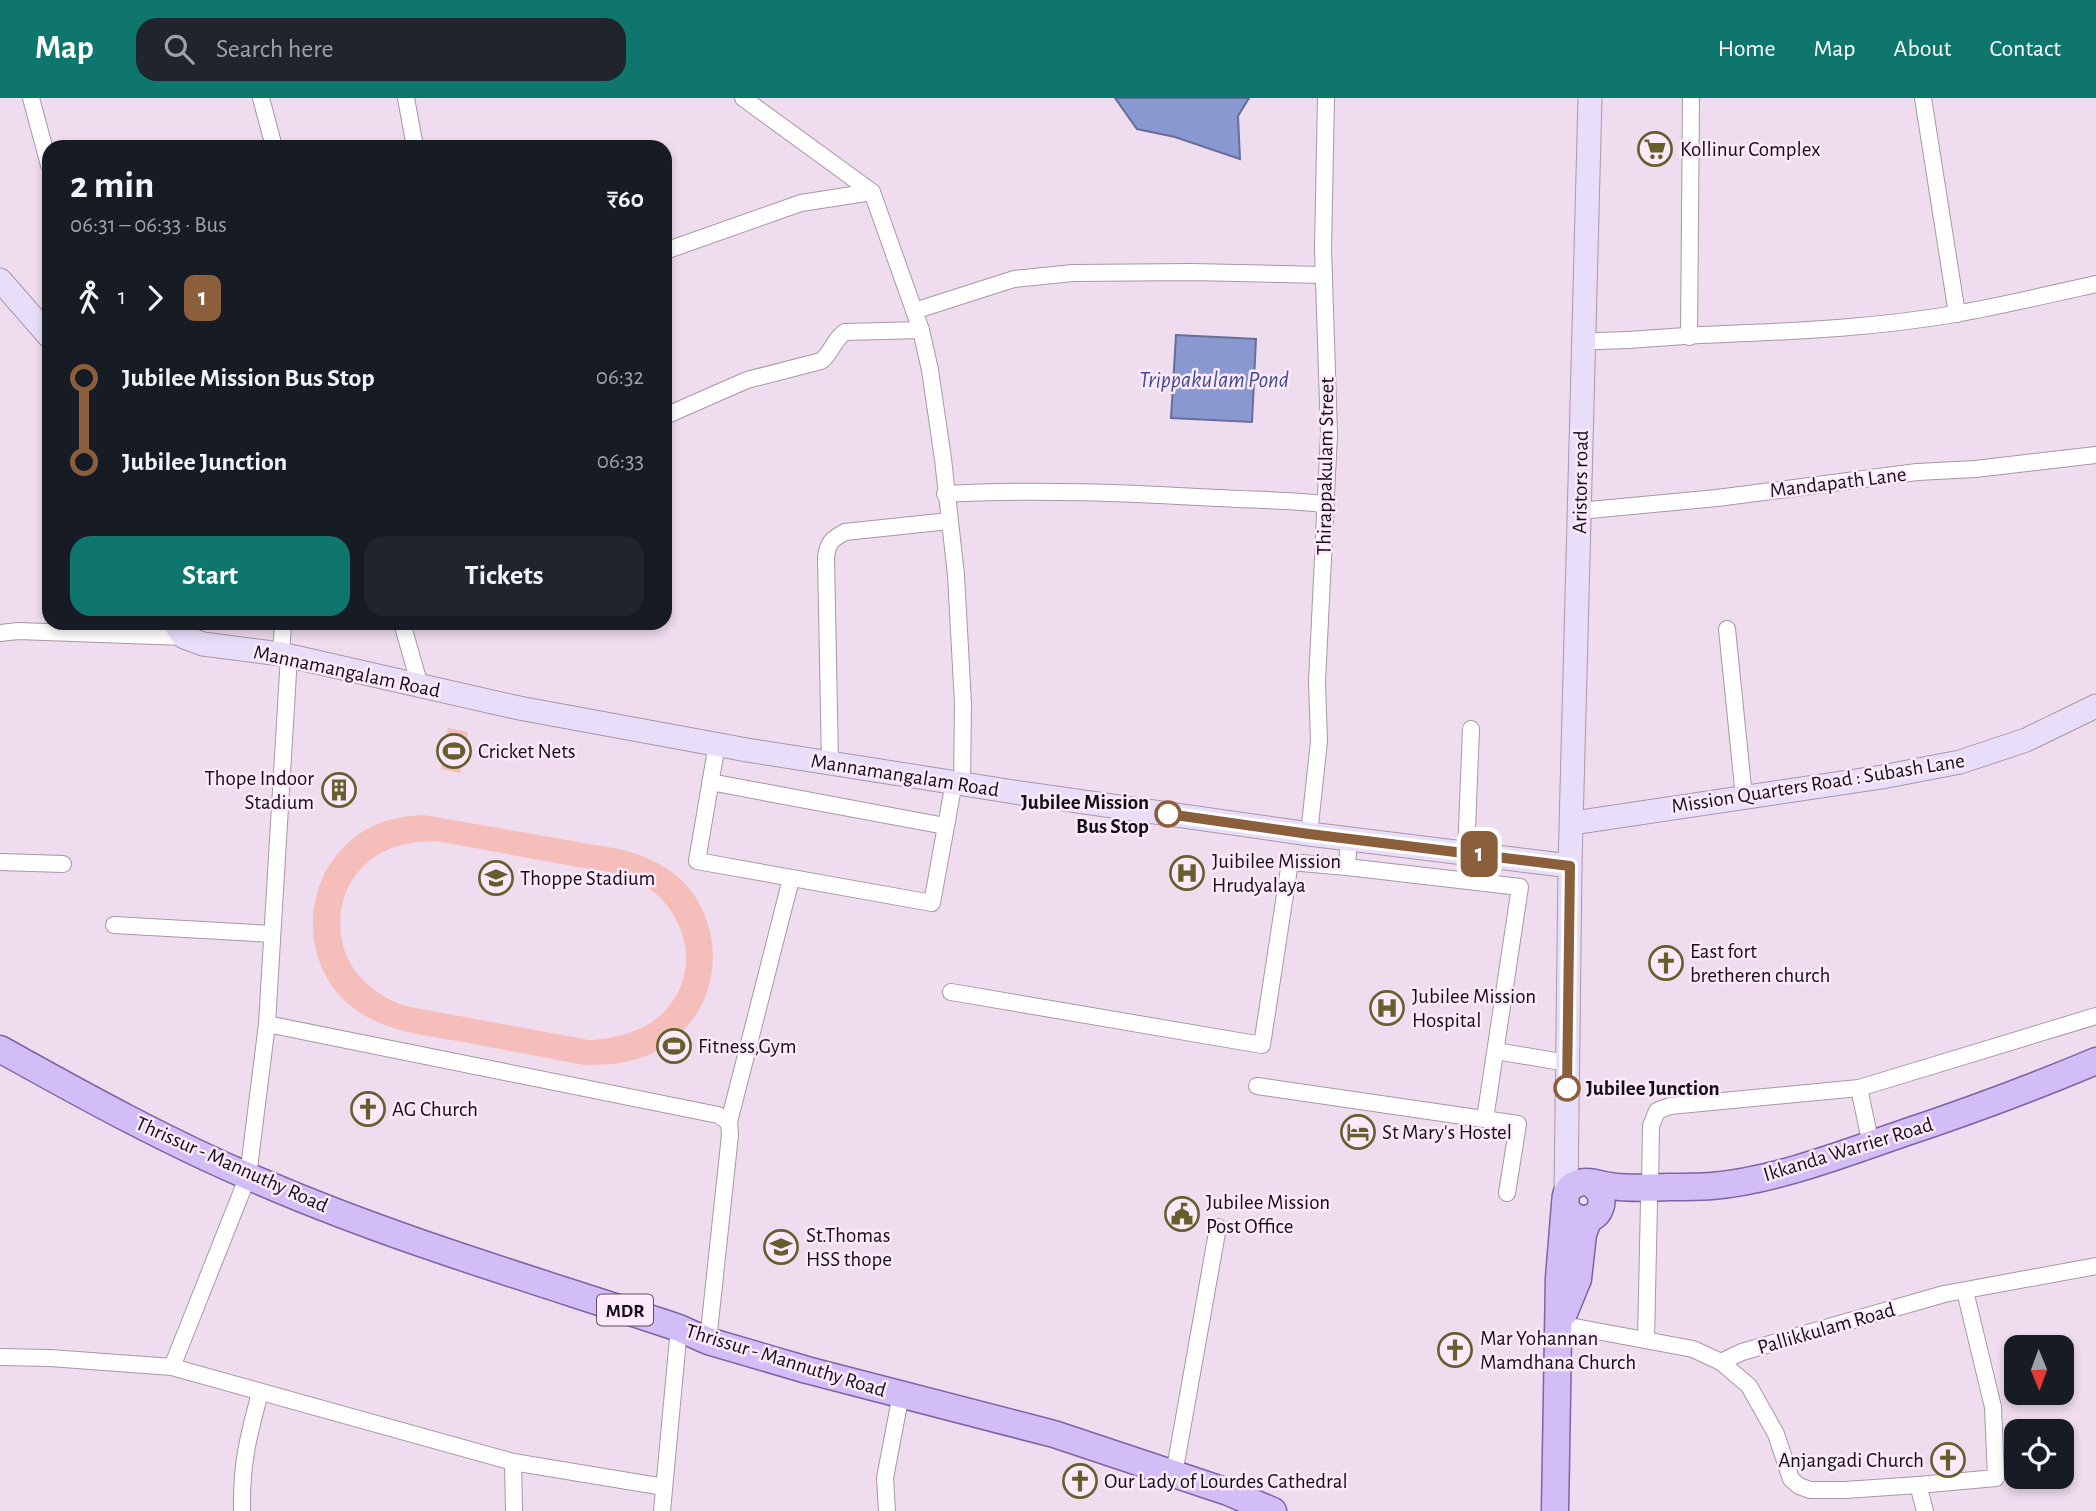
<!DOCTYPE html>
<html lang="en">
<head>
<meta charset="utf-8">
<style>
	:root { --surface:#171b24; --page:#20242c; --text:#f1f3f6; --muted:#9ea1a6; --accent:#0f766e }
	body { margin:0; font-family:"Alegreya Sans",sans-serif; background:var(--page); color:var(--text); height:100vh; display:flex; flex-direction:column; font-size:26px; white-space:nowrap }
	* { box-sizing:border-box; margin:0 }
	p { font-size:23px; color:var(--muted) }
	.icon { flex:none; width:38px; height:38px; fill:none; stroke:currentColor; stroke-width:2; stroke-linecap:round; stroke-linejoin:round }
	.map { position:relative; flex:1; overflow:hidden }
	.details { position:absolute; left:42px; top:42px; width:630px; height:490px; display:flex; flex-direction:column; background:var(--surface); border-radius:21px; box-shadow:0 4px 10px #0003 }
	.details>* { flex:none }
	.badge { padding:0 14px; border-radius:10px; font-size:24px; line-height:46px }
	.needle { width:46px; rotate:179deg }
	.controls { position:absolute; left:2004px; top:1237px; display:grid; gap:14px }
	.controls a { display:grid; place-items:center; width:70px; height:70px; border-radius:14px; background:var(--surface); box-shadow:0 4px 10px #0003; font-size:35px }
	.map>.badge { position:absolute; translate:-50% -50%; box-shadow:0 0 0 4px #fff }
	.legs { display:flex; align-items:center; gap:10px; height:77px; padding:0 28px; font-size:23px }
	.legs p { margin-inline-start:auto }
	.head { display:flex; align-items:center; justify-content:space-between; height:119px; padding:0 28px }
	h1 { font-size:38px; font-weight:700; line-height:52px }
	.button { display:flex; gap:14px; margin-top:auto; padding:14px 28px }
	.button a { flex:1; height:80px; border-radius:21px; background:var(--accent); color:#fff; font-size:28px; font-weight:700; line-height:80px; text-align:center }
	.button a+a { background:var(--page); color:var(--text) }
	ul { padding:0 28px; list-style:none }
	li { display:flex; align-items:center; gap:24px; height:84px; font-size:26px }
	li i { display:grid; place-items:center; width:10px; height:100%; margin:0 9px; background:currentColor }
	li i::after { content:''; width:18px; height:18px; margin:-9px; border:5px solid; border-radius:50%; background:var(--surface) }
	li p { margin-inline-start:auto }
	li:first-child i { background:linear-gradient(#0000 50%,currentColor 0) }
	li:last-child i { background:linear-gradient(currentColor 50%,#0000 0) }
	header { display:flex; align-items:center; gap:42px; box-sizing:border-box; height:98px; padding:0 35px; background:var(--accent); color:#fff }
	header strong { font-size:33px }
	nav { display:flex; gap:38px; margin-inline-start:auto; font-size:24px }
	.search { width:490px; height:63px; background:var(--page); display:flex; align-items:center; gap:18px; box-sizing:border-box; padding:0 24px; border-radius:21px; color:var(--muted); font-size:26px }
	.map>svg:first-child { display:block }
	.green { fill:#f6bebb; fill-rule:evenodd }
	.water { fill:#8998d0; stroke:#666f98; stroke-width:2 }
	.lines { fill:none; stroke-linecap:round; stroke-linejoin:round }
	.street-casing { stroke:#a897a7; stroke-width:18 }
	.secondary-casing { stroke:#a897a7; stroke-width:25 }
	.primary-casing { stroke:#7d64a3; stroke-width:29 }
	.street { stroke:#fff; stroke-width:16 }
	.secondary { stroke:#e9defa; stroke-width:23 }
	.primary { stroke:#d3bdf6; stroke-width:26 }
	.line-1-casing { stroke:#fff; stroke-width:16 }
	.line-1 { stroke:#8b5e3c; stroke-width:10 }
	.stop-1-dot { fill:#fff; stroke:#8b5e3c; stroke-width:3.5 }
	.labels { text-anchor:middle; stroke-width:5; stroke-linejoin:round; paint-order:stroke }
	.shield { fill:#fce9fb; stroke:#5a505a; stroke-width:2 }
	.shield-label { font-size:19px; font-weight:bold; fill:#150f15 }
	.poi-label { font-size:21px; fill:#150f15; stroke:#fce9fb; text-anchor:start }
	.street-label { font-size:21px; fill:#150f15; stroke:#fce9fb }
	.stop-label { font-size:21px; font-weight:bold; fill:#150f15; stroke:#fce9fb; text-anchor:end }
	.water-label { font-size:23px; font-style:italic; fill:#3f4d93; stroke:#fce9fb }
</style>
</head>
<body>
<header>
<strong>Map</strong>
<div class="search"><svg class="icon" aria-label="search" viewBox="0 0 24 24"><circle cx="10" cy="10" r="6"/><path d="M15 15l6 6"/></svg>Search here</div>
<nav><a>Home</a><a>Map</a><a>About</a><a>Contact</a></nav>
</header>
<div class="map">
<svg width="2096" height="1413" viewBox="0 0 2096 1413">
	<rect width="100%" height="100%" fill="#efdcee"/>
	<g class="green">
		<path d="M448,630L468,634L460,675L441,671Z"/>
		<path d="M424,717L624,752C644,758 661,765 677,778C719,814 725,882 690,925C677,940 662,953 643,959C624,966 605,967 584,967C544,959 504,952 464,944C429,938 393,935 362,916C297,876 297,779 359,736C379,722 401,718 424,717ZM436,743C480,751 523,759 567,767C586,771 607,772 625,778C672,793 701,849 678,894C660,929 626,940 589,942L405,908C388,902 373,893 360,879C326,840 337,777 383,754C400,745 417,744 436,743Z"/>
	</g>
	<g class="water">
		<path d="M1115,0H1249L1238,18L1240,61L1175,39L1137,31Z"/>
		<path d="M1176,237L1256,241L1252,324L1171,320Z"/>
	</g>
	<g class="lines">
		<g class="street-casing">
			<g id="street">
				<path d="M31,0L49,67"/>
				<path d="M261,0L274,49"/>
				<path d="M406,0L415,49"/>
				<path d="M743,0L872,94L921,232L930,272L943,361L956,477L963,606L962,686"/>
				<path d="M1923,0L1957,216"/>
				<path d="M665,153L801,105L872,94"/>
				<path d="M914,213L1014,181L1073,175L1192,174L1324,177"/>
				<path d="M1689,239L1691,0"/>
				<path d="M1583,243C1631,244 1678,237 1726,236C1803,233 1879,229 1955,216C2002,208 2050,196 2096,186"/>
				<path d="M665,318L747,282L821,263C832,255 833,242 845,234L921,232"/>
				<path d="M945,396C1036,391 1127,395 1218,400C1253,402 1289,402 1324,406"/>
				<path d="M1579,413L1717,400L1917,374L1975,371L2096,357"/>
				<path d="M402,525L420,588"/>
				<path d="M1727,531L1744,699"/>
				<path d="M0,535L18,533L184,539"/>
				<path d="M281,556L283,525"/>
				<path d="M717,646L697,763L932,805L954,684"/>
				<path d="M830,665L826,459C828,444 832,441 845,434L949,423"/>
				<path d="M710,684L945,728"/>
				<path d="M1309,736L1319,643L1317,584L1329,336L1323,151L1326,0"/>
				<path d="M1349,741L1347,769L1520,789L1485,1021"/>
				<path d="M1466,755L1471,631"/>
				<path d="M0,764L63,766"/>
				<path d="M114,827L272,836"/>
				<path d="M951,894L1262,947L1290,764L1347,769"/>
				<path d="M267,926L718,1017L729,1024L730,1037L708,1243"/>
				<path d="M1496,953L1567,965"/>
				<path d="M1257,988L1518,1026L1507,1095"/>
				<path d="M1859,990L2096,918"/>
				<path d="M729,1024L791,781"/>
				<path d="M1650,1090L1651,1028L1657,1013L1670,1008L1859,990L1871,1047"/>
				<path d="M1559,1226L1693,1251L1721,1264L1742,1254L1944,1196L2096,1168"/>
				<path d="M1646,1242L1649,1104"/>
				<path d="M0,1259L50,1260L172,1269L513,1364L664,1389"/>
				<path d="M1721,1264L1749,1288L1776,1336L1791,1381L1799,1388L1810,1392H1845L1918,1387L1925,1413"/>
				<path d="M172,1269L248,1078L267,926L289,558"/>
				<path d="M513,1364L514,1413"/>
				<path d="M1174,1376L1218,1129"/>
				<path d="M1918,1387L1996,1380L1993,1309L1965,1193"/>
				<path d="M242,1413C241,1367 248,1339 260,1295"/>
				<path d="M662,1413L679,1230"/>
				<path d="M887,1413L885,1380L901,1296"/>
			</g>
		</g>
		<g class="secondary-casing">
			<g id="secondary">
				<path d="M0,182L49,238"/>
				<path d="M174,525L184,539L203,546L281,556L519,610L747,652L1014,694L1309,736L1570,768"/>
				<path d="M1573,725L1882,679L1960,664L2026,642L2096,608"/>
				<path d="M1566,1097L1570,768L1590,0"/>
			</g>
		</g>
		<g class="primary-casing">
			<g id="primary">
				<path d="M0,951C86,999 173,1047 264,1085C399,1143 541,1184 679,1230L708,1243L807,1272L1054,1336L1228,1394L1273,1413"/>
				<path d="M1589,1085C1612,1096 1600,1128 1578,1120C1561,1115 1561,1089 1579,1085C1588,1082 1601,1087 1610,1088C1629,1091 1650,1090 1669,1089C1683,1089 1697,1089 1712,1088C1773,1083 1843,1056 1901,1036C1967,1014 2032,990 2096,963"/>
				<path d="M1564,1215L1578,1181L1583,1136L1589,1120"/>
				<path d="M1555,1413L1559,1180L1565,1106"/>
			</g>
		</g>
		<use href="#street" class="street"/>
		<use href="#secondary" class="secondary"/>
		<use href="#primary" class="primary"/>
	</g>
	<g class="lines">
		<g class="line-1-casing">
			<path id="line-1" d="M1168,716L1309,736L1570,768L1567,990"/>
		</g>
		<use href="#line-1" class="line-1"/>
	</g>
	<defs>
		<g id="supermarket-ring" transform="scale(1.75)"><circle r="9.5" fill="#fce9fb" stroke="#64602d" stroke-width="1.5"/><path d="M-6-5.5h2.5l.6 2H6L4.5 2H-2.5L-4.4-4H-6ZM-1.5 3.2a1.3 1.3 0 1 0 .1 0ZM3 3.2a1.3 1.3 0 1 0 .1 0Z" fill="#64602d"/></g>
		<g id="stadium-ring" transform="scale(1.75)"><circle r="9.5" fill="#fce9fb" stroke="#64602d" stroke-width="1.5"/><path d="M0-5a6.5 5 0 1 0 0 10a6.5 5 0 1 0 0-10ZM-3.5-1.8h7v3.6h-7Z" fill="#64602d"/></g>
		<g id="building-ring" transform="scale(1.75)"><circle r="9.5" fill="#fce9fb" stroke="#64602d" stroke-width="1.5"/><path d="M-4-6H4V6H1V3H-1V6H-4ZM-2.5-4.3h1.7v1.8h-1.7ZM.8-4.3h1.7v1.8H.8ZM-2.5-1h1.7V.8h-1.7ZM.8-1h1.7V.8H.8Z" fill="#64602d"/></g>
		<g id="hospital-ring" transform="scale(1.75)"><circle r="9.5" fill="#fce9fb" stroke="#64602d" stroke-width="1.5"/><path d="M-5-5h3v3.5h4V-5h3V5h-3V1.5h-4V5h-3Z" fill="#64602d"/></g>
		<g id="school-ring" transform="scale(1.75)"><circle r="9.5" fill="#fce9fb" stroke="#64602d" stroke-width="1.5"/><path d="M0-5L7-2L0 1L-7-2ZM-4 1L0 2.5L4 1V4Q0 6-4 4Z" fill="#64602d"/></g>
		<g id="church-ring" transform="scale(1.75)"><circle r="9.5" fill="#fce9fb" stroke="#64602d" stroke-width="1.5"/><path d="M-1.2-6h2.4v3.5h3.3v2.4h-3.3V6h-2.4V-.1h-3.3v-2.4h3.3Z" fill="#64602d"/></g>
		<g id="hotel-ring" transform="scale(1.75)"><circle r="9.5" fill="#fce9fb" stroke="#64602d" stroke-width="1.5"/><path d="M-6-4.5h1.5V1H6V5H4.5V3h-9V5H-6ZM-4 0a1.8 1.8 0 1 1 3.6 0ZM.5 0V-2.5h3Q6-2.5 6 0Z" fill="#64602d"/></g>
		<g id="civic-ring" transform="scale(1.75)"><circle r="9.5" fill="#fce9fb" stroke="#64602d" stroke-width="1.5"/><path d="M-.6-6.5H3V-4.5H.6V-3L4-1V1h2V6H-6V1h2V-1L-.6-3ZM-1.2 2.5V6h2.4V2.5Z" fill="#64602d"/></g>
	</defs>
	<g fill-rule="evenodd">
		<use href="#supermarket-ring" x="1655" y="51"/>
		<use href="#stadium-ring" x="454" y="653"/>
		<use href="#building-ring" x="339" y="692"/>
		<use href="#hospital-ring" x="1187" y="775"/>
		<use href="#school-ring" x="496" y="780"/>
		<use href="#church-ring" x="1666" y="865"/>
		<use href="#hospital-ring" x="1387" y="910"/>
		<use href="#stadium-ring" x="674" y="948"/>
		<use href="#church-ring" x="368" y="1011"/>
		<use href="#hotel-ring" x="1358" y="1034"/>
		<use href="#civic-ring" x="1182" y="1116"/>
		<use href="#school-ring" x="781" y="1149"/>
		<use href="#church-ring" x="1455" y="1252"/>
		<use href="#church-ring" x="1948" y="1362"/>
		<use href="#church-ring" x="1080" y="1383"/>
	</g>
	<g class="stop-1-dot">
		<circle cx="1168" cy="716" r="12"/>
		<circle cx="1567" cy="990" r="12"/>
	</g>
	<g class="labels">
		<rect class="shield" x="597" y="1196.5" width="56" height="31" rx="5"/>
		<g class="shield-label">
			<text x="625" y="1219">MDR</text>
		</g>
		<g class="poi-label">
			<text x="1680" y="58">Kollinur Complex</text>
			<text x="478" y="660">Cricket Nets</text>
			<text x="314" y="687" text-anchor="end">Thope Indoor<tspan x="314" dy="24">Stadium</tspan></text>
			<text x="1212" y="770">Juibilee Mission<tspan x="1212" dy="24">Hrudyalaya</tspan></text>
			<text x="520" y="787">Thoppe Stadium</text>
			<text x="1690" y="860">East fort<tspan x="1690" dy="24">bretheren church</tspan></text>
			<text x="1412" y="905">Jubilee Mission<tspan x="1412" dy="24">Hospital</tspan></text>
			<text x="698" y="955">Fitness,Gym</text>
			<text x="392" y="1018">AG Church</text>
			<text x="1382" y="1041">St Mary's Hostel</text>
			<text x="1206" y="1111">Jubilee Mission<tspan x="1206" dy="24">Post Office</tspan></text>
			<text x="806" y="1144">St.Thomas<tspan x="806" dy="24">HSS thope</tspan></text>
			<text x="1480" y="1247">Mar Yohannan<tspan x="1480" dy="24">Mamdhana Church</tspan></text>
			<text x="1924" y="1369" text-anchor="end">Anjangadi Church</text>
			<text x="1104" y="1390">Our Lady of Lourdes Cathedral</text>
		</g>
		<g class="street-label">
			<text transform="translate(1325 368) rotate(-89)" y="7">Thirappakulam Street</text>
			<text transform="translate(1580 384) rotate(-89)" y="7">Aristors road</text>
			<text transform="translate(1838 384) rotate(-7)" y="7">Mandapath Lane</text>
			<text transform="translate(347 573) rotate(12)" y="7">Mannamangalam Road</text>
			<text transform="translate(905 677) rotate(9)" y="7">Mannamangalam Road</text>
			<text transform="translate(1818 685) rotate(-9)" y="7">Mission Quarters Road : Subash Lane</text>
			<text transform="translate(1848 1051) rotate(-17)" y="7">Ikkanda Warrier Road</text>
			<text transform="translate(232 1066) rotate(24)" y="7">Thrissur - Mannuthy Road</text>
			<text transform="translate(1826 1230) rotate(-16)" y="7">Pallikkulam Road</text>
			<text transform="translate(786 1262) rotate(17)" y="7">Thrissur - Mannuthy Road</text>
		</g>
		<g class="stop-label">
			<text x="1149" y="711">Jubilee Mission<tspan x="1149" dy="24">Bus Stop</tspan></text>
			<text x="1586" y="997" text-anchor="start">Jubilee Junction</text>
		</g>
		<g class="water-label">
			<text x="1214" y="289">Trippakulam Pond</text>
		</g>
	</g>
</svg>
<div class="controls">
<a><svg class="needle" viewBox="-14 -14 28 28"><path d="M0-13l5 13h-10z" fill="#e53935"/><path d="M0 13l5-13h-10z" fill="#9ea1a6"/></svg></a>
<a><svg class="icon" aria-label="locate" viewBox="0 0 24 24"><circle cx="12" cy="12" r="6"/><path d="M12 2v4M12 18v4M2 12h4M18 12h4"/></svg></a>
</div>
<b class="badge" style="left:1479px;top:756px;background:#8b5e3c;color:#fff">1</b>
<section class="details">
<div class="head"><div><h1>2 min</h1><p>06:31 – 06:33 · Bus</p></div><b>₹60</b></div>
<div class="legs"><svg class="icon" aria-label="walk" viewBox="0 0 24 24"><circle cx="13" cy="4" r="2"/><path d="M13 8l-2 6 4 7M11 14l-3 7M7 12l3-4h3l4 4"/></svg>1<svg class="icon" aria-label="forward" viewBox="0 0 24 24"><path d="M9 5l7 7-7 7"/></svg><b class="badge" style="background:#8b5e3c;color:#fff">1</b></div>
<ul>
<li><i style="color:#8b5e3c"></i><b>Jubilee Mission Bus Stop</b><p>06:32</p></li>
<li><i style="color:#8b5e3c"></i><b>Jubilee Junction</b><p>06:33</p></li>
</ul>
<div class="button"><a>Start</a><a>Tickets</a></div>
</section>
</div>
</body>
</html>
